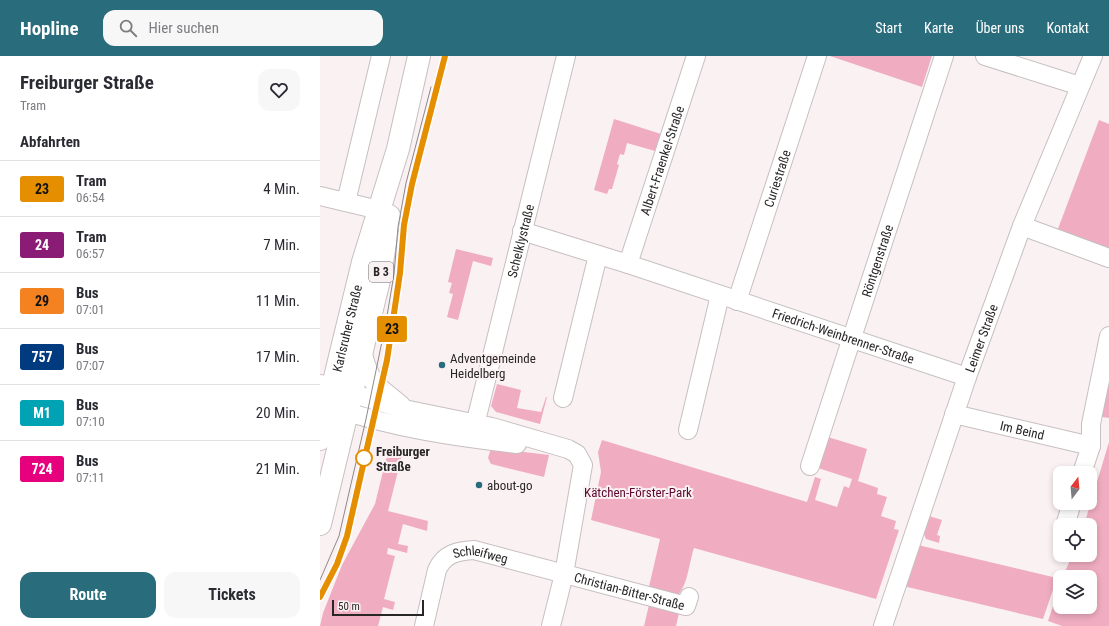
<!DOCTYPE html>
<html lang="de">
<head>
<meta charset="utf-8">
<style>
	:root { --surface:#fff; --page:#f7f7f7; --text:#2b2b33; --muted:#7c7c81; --line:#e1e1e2; --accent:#296d7d }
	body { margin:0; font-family:"Roboto Condensed",sans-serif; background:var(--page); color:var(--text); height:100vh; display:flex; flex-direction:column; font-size:15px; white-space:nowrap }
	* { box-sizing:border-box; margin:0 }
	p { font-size:13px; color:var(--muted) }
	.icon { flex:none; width:22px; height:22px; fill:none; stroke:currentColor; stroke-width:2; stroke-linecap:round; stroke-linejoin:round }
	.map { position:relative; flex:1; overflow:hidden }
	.panel { display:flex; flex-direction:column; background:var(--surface); width:320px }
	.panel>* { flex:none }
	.badge { padding:0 8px; border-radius:3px; font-size:14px; line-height:26px }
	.needle { width:26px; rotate:16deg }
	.buttons { position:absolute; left:733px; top:410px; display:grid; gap:8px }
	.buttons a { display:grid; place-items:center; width:44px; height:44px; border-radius:8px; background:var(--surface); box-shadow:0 2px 6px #0003; font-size:20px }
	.scale { position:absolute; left:12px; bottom:10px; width:92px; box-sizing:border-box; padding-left:4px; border:2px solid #292627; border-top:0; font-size:11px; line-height:14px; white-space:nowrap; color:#292627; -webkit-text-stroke:3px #faf1f3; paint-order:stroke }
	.map>.badge { position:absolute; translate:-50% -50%; box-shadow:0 0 0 2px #fff }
	h2 { padding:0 20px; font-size:15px; line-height:36px }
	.round { display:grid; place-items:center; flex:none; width:42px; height:42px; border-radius:12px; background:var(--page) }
	.overview { display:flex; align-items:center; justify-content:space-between; height:68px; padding:0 20px }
	h1 { font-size:19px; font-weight:700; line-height:30px }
	.primary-button { display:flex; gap:8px; margin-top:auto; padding:8px 20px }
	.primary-button a { flex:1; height:46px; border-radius:12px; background:var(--accent); color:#fff; font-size:16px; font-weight:700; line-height:46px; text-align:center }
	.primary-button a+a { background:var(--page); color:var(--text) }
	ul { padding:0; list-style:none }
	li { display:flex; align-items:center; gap:12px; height:56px; padding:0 20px; border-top:1px solid var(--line) }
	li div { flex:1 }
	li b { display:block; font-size:15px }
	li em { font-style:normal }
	li .badge { min-width:44px; font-weight:700; text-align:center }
	header { display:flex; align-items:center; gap:24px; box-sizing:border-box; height:56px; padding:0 20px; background:var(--accent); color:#fff }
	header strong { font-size:19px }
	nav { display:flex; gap:22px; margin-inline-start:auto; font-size:14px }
	.search { width:280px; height:36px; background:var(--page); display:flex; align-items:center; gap:10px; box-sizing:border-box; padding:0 14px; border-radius:12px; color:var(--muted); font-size:15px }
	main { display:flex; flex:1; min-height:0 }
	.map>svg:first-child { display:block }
	.green { fill:#f0adc1 }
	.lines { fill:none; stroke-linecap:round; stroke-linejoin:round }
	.minor-casing { stroke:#c7bfc1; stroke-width:20 }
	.major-casing { stroke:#c7bfc1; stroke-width:24 }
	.minor { stroke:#fff; stroke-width:18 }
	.major { stroke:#fff; stroke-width:22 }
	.tram { stroke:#8e888a; stroke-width:1 }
	.line-casing { stroke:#fff; stroke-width:9 }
	.line { stroke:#e48e00; stroke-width:6 }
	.poi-dot { fill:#296d7d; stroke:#faf1f3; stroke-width:1.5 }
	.stop-dot { fill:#fff; stroke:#e48e00; stroke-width:2 }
	.labels { text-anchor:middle; stroke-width:4; stroke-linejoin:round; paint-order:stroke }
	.shield { fill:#faf1f3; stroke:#686364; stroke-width:1 }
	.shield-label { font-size:12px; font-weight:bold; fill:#292627 }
	.street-label { font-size:13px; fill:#292627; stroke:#faf1f3 }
	.poi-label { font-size:13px; fill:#292627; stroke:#faf1f3; text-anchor:start }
	.stop-label { font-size:13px; font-weight:bold; fill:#292627; stroke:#faf1f3; text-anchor:start }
	.park-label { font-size:13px; fill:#5f0930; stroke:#faf1f3 }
</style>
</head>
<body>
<header>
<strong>Hopline</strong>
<div class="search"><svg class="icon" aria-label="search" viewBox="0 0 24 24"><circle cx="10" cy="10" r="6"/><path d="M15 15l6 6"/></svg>Hier suchen</div>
<nav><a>Start</a><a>Karte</a><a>Über uns</a><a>Kontakt</a></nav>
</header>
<main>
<section class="panel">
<div class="overview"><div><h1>Freiburger Straße</h1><p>Tram</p></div><a class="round"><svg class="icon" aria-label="heart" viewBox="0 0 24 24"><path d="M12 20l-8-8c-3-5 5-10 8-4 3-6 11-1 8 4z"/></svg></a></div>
<h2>Abfahrten</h2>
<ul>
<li><span class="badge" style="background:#e48e00;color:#111">23</span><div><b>Tram</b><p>06:54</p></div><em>4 Min.</em></li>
<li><span class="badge" style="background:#8b1c75;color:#fff">24</span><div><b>Tram</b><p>06:57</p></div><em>7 Min.</em></li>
<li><span class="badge" style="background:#f58220;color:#111">29</span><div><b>Bus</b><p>07:01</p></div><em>11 Min.</em></li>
<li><span class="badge" style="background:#003b80;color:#fff">757</span><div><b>Bus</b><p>07:07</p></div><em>17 Min.</em></li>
<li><span class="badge" style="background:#00a3b4;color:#fff">M1</span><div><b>Bus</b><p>07:10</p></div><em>20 Min.</em></li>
<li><span class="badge" style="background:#e6007e;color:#fff">724</span><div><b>Bus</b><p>07:11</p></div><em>21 Min.</em></li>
</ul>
<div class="primary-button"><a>Route</a><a>Tickets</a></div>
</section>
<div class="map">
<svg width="789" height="570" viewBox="0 0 789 570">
	<rect width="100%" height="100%" fill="#faf1f3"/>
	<g class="green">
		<path d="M510,0H612L602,31Z"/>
		<path d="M294,63L341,78L335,95L307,87L304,99L300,98L297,108L299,109L292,133H289L287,138L274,134Z"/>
		<path d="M779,64L789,68V197L736,178Z"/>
		<path d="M136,193L173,202L171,210L153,205L138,264L127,261L133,238L129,237L132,227L128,226Z"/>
		<path d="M789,307V362L782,361L778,351Z"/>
		<path d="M177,328L201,334L197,352L221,356L226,341H227L220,368L176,356L171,350Z"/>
		<path d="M508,381L547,393L538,425L558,432L557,438L567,441L561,460L576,465L574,473L579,474L556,543L374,492C369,506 368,531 356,541L328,535L340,483L271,464L281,416L278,396L282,384L487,446L495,421L501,423L495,444L517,451L524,430L529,432L532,423L498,412Z"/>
		<path d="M789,386V570H742L728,565L740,529V551H770V521H743L752,499H770V469H764Z"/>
		<path d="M171,392L229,399L224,421L171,408L168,402Z"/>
		<path d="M77,394L83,395L68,455L108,465L107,475L83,468L78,488L88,490L87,497L68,492L67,498L75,500L64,543L75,546L73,554L63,551L58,570H0L3,557L22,509L55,448L66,403Z"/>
		<path d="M609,460L622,464L617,479L620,480L619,487L606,483L604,478Z"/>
		<path d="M598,489L737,522L723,563L583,530Z"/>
		<path d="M329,549L359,557L356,570H324Z"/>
	</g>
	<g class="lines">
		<g class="minor-casing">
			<g id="minor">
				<path d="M665,0L760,30"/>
				<path d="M0,140L59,154"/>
				<path d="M26,146L61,0"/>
				<path d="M702,170L789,202"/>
				<path id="s1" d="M202,175L308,208L647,321"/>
				<path id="s2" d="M308,208L376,0"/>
				<path id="s3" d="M417,245L497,0"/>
				<path d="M42,295L46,309L54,327L81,349"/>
				<path d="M0,328L84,353L172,371L248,393L257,398L263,409L244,518L231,570"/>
				<path d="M243,342L278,199"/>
				<path d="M15,352C74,372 136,381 197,388"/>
				<path id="s4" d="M634,358L771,390L762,417"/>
				<path d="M368,374L400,239"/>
				<path id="s5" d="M152,381L246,0"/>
				<path d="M771,390V368L789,280"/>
				<path id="s6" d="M490,410L624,0"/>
				<path d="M746,466L752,447"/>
				<path id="s7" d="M104,570L117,514C124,498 137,495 154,494L366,550L369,541"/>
				<path id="s8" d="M563,570L647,321L702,170L773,0"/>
			</g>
		</g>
		<g class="major-casing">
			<g id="major">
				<path id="s9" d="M0,383L43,206L78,93L99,0"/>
				<path d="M0,468L60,220L69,160"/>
			</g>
		</g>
		<use href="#minor" class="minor"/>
		<use href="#major" class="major"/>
		<g class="tram">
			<path d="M0,524L19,480L46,363L66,266L74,218L78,171L86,127L111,31"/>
			<path d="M0,541L17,508L27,480L58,345L74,265L84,169L92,128L125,0"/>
		</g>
	</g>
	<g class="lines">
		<g class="line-casing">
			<path id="line" d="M0,541L17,508L27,480L67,304L80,217L84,169L92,128L125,0"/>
		</g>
		<use href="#line" class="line"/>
	</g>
	<g class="poi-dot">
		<circle cx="122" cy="309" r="4"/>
		<circle cx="159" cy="429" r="4"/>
	</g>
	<circle class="stop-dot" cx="44" cy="402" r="8"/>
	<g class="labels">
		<rect class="shield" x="49" y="206" width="24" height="20" rx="3"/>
		<g class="shield-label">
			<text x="61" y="220">B 3</text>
		</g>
		<g class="street-label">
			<text dy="5" stroke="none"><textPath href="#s2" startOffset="109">Albert-Fraenkel-Straße</textPath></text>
			<text dy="5" stroke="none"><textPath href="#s3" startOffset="129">Curiestraße</textPath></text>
			<text dy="5" stroke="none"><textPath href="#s5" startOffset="202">Schelklystraße</textPath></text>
			<text dy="5" stroke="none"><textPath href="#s6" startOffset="216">Röntgenstraße</textPath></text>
			<text dy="5" stroke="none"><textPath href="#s9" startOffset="114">Karlsruher Straße</textPath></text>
			<text dy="5" stroke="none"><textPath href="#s1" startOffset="338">Friedrich-Weinbrenner-Straße</textPath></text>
			<text dy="5" stroke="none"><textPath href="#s8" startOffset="304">Leimer Straße</textPath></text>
			<text dy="5" stroke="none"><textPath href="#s4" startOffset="70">Im Beind</textPath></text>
			<text dy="5" stroke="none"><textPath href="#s7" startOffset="109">Schleifweg</textPath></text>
			<text dy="5" stroke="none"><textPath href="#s7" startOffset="263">Christian-Bitter-Straße</textPath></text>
		</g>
		<g class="poi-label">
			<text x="130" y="307">Adventgemeinde<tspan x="130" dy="15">Heidelberg</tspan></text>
			<text x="167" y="434">about-go</text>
		</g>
		<g class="stop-label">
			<text x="56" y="400">Freiburger<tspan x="56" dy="15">Straße</tspan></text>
		</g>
		<g class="park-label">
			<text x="318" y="441">Kätchen-Förster-Park</text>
		</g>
	</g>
</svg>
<div class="buttons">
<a><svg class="needle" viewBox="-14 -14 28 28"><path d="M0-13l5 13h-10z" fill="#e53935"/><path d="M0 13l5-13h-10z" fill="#7c7c81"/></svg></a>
<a><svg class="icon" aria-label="locate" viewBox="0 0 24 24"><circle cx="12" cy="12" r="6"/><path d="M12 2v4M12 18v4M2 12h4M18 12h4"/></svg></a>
<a><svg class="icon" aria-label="layers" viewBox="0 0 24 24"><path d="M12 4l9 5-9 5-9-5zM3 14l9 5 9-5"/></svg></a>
</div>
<div class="scale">50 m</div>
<b class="badge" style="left:72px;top:273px;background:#e48e00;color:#111">23</b>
</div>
</main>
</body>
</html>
